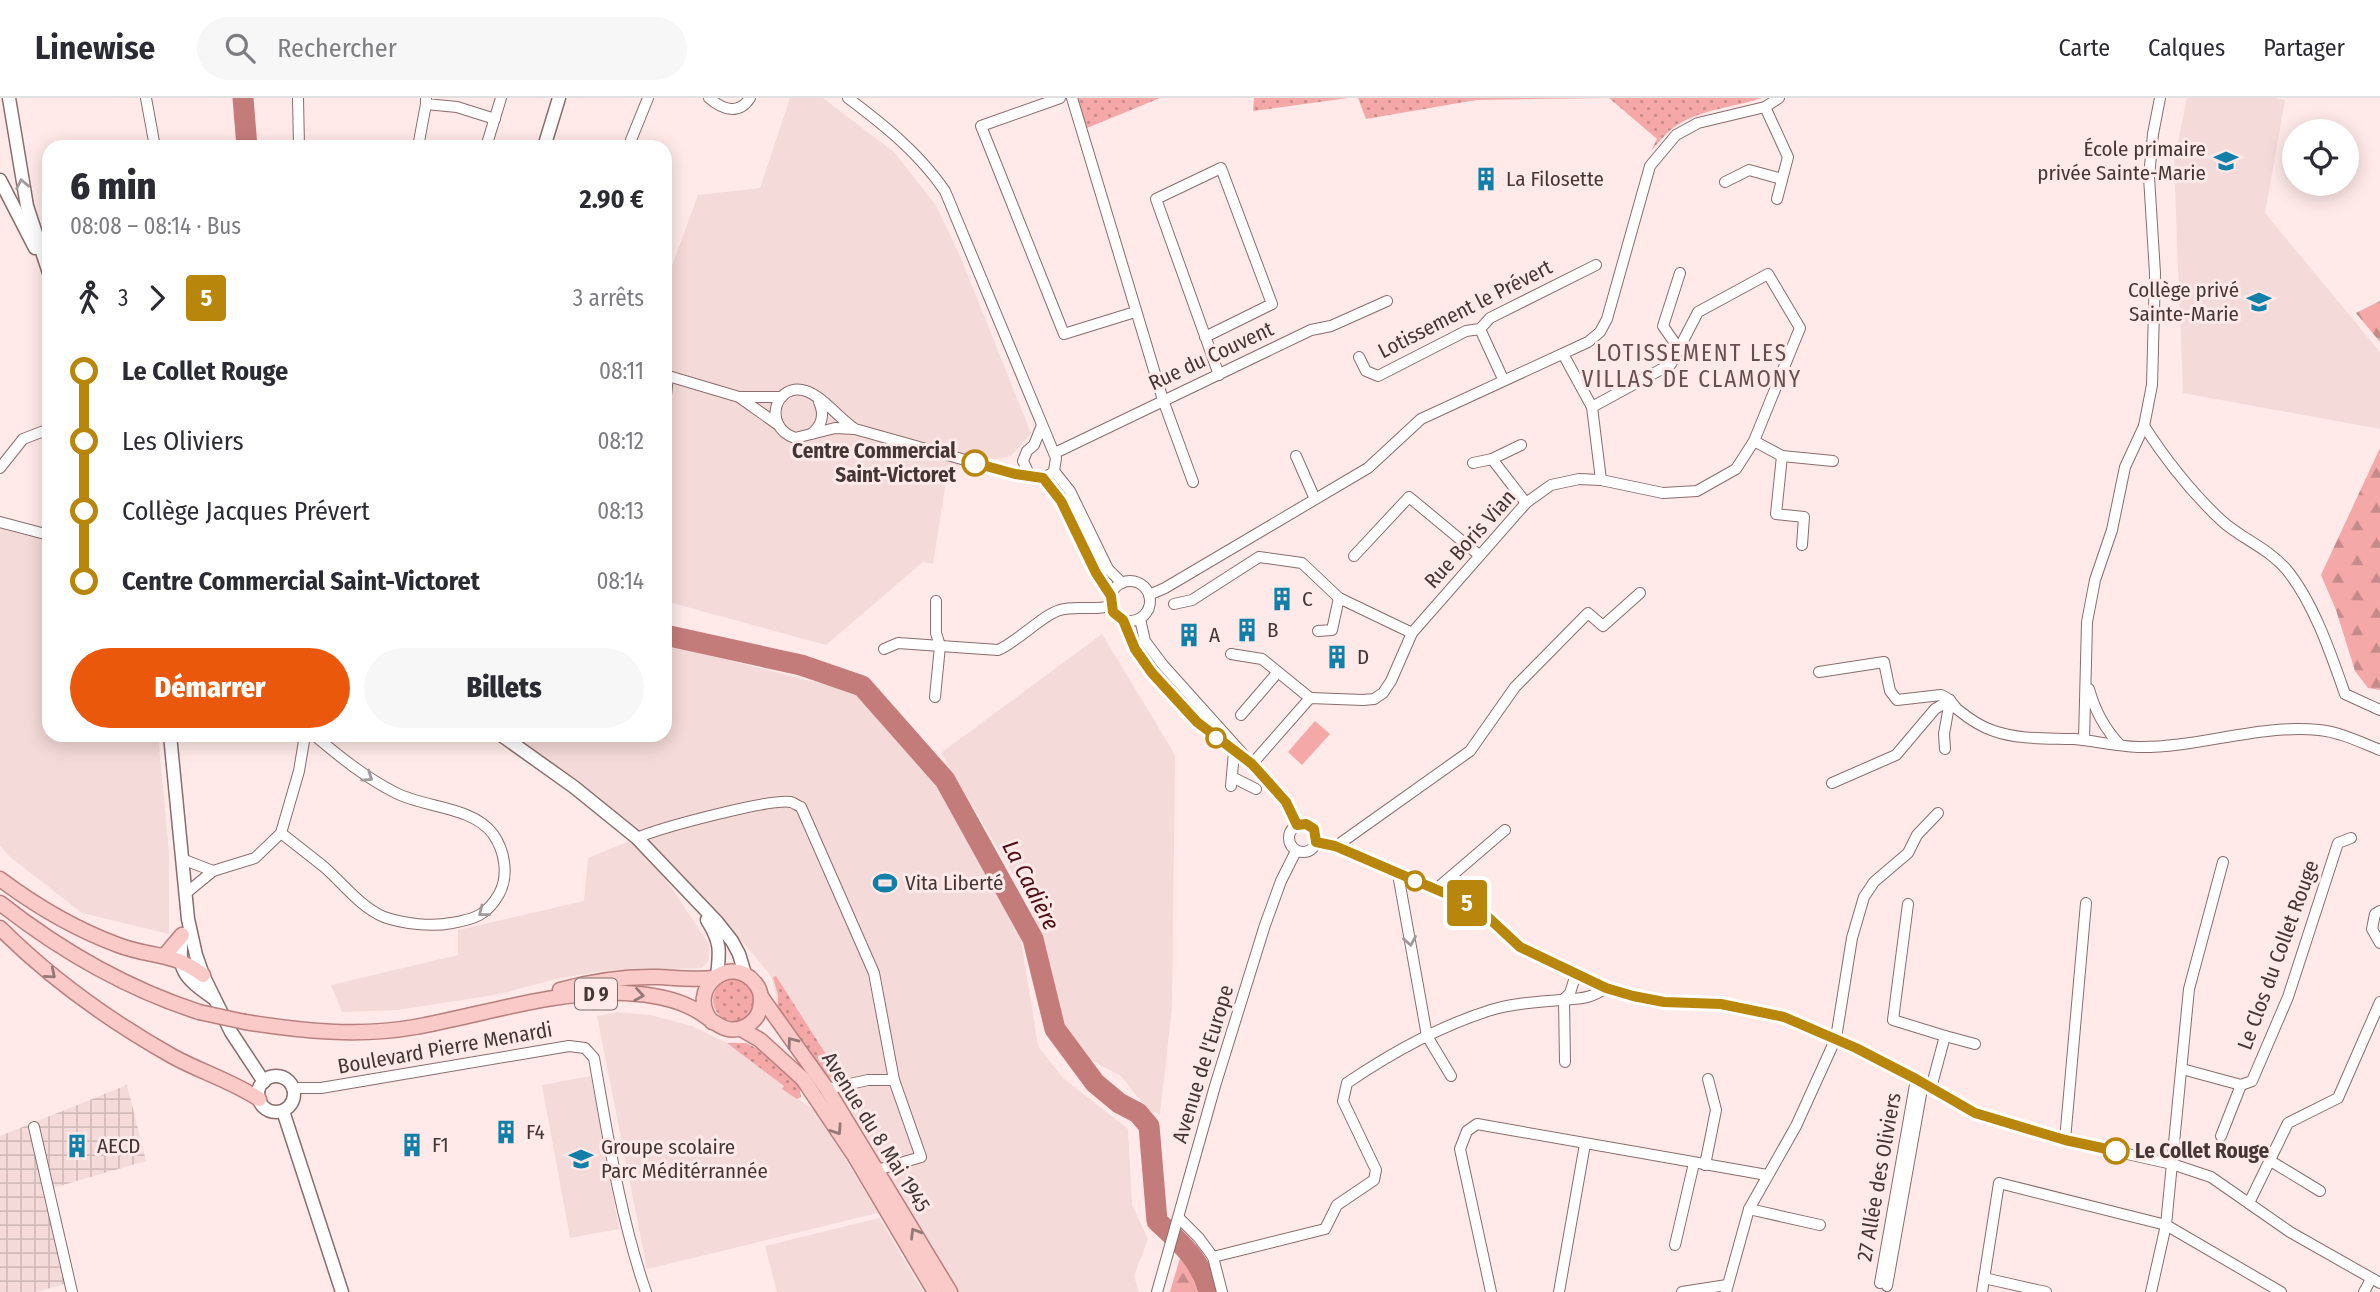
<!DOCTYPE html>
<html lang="fr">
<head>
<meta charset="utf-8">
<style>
	:root { --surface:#fff; --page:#f7f7f7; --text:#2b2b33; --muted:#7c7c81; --line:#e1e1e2; --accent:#ea580c }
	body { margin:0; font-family:"Fira Sans Condensed",sans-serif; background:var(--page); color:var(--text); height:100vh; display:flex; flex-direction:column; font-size:26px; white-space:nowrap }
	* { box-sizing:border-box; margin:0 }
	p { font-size:23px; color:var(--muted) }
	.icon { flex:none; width:38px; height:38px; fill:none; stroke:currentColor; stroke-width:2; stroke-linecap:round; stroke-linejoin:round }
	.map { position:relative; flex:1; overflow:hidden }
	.side { position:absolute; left:42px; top:42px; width:630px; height:602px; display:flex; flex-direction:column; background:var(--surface); border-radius:21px; box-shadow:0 4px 18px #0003 }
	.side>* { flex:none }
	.badge { padding:0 14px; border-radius:5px; font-size:24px; line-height:46px }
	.controls { position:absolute; left:2282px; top:21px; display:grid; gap:14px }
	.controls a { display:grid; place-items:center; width:77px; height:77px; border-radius:50%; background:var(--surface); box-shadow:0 4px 18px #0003; font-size:35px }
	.map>.badge { position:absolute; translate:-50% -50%; box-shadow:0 0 0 4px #fff }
	.legs { display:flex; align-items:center; gap:10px; height:77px; padding:0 28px; font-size:23px }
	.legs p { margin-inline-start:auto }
	.head { display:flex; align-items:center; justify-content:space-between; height:119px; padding:0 28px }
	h1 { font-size:38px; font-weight:800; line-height:52px }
	.primary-button { display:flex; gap:14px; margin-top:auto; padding:14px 28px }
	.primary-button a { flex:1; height:80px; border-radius:42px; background:var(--accent); color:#fff; font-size:28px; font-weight:800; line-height:80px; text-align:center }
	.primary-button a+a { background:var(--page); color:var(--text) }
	ul { padding:0 28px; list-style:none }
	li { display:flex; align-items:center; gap:24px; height:70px; font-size:26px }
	li i { display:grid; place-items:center; width:10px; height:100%; margin:0 9px; background:currentColor }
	li i::after { content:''; width:18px; height:18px; margin:-9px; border:5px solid; border-radius:50%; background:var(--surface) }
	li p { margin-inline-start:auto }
	li:first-child i { background:linear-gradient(#0000 50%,currentColor 0) }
	li:last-child i { background:linear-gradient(currentColor 50%,#0000 0) }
	header { display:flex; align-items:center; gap:42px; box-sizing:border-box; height:98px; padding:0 35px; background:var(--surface); border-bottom:2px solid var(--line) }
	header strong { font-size:33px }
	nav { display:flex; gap:38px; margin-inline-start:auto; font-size:24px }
	.search { width:490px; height:63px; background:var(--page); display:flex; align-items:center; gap:18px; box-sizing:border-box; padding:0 24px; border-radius:38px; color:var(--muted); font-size:26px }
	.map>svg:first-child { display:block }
	.built { fill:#f4dad8 }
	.industrial { fill:url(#industrial-grid) }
	.grass { fill:url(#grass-dots) }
	.forest { fill:url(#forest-firs) }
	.park { fill:#f4a9a8 }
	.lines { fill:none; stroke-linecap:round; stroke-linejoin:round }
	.river { stroke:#c47c7b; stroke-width:21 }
	.street-casing { stroke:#8a6d6c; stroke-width:12 }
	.secondary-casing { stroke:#8a6d6c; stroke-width:15 }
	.primary-casing { stroke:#b77f7d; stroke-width:17 }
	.street { stroke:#fff; stroke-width:10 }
	.secondary { stroke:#fff; stroke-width:12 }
	.primary { stroke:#f9cac8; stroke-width:14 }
	.primary-bridge-casing { stroke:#b77f7d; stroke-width:17; stroke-linecap:butt }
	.primary-bridge { stroke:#f9cac8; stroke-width:14 }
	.oneway { stroke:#a19a9a }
	.oneway2 { stroke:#957977 }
	.line-1-casing { stroke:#fff; stroke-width:16 }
	.line-1 { stroke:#b8860b; stroke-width:10 }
	.stop-1-dot { fill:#fff; stroke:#b8860b; stroke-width:3.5 }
	.labels { text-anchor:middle; stroke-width:6; stroke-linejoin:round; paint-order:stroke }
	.shield { fill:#ffeae9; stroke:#7b6c6b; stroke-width:2 }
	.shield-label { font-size:19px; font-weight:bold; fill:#433635 }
	.poi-label { font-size:21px; fill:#433635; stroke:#ffeae9; text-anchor:start }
	.street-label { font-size:21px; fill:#433635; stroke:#ffeae9 }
	.stop-label { font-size:21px; font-weight:bold; fill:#433635; stroke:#ffeae9; text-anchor:end }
	.neighbourhood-label { font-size:23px; letter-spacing:2px; fill:#6a4e4d; stroke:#ffeae9 }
	.water-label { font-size:23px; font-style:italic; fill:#4e0c13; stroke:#ffeae9 }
</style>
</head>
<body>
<header>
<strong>Linewise</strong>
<div class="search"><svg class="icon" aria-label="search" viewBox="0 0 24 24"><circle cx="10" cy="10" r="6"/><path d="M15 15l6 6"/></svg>Rechercher</div>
<nav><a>Carte</a><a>Calques</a><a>Partager</a></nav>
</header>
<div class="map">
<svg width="2380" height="1194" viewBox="0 0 2380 1194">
	<defs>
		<pattern id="industrial-grid" width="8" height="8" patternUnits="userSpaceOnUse" patternTransform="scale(1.75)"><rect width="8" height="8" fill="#f4dad8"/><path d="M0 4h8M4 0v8" fill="none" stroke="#d2bcba"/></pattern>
		<pattern id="grass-dots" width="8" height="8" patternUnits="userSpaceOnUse" patternTransform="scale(1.75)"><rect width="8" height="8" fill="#f4a9a8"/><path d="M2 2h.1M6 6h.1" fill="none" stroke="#c78a8a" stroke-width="1.8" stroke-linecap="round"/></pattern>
		<pattern id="forest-firs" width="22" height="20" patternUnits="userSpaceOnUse" patternTransform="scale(1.75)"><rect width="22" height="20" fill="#f4a9a8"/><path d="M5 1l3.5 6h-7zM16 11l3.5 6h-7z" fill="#c78a8a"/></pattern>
	</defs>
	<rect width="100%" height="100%" fill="#ffeae9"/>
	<g class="built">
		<path d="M790,0H823L895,55L937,109L963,165L1031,335L1011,358L948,370L933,466L923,464L826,547L665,503V166L672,168L698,97L760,90Z"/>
		<path d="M2187,0H2275L2285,2L2265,115L2380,254V331L2183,295L2174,63Z"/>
		<path d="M0,424L49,437V637H158L169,754V836L82,815L10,759L0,747Z"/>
		<path d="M1102,536L1175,657L1172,910L1160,1016L1149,1013L1121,978L1089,961L1070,943L1028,801L941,655Z"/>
		<path d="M676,549L858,595L942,686L1017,818L1038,948L1063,980L1128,1031L1132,1107L1148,1141L1134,1178L1139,1194H957L777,914L776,896L771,878L748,850L642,746L709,846V862L702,870L602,873L556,881L500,896L398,912L342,914L331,887L458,857V832L584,803L588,760L637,740L501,637H665V552Z"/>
		<path d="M617,914L650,917L692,928L727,945L785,988L783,991L817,1014L878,1115L647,1171L597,918Z"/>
		<path d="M591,978L619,1131L570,1140L542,987Z"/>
		<path d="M879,1120L923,1194H777L765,1148Z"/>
	</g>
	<path class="industrial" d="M127,987L146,1063L42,1093L67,1185L37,1194H0V1038Z"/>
	<g class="grass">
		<path d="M1077,0H1160L1087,30Z"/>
		<path d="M1254,0H1348L1253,13Z"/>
		<path d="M1358,0H1762C1735,9 1703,11 1679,26C1668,32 1659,44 1651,53L1657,41L1609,0L1476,2L1366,21Z"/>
		<path d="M776,878L834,969L833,980L827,979L778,914V897L773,879Z"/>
		<circle cx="734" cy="902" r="21"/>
		<path d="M727,945H746L760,952L799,986L801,999L797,1001L782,991L784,988Z"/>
	</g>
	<g class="forest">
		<path d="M2380,203V244L2356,215Z"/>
		<path d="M2380,350V592L2368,590L2355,573L2336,512L2321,477Z"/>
		<path d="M1182,1153L1198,1194H1170Z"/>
	</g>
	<path class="park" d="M1315,623L1330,636L1302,667L1288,654Z"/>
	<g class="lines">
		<g class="river">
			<path d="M243,0L247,49"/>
			<path d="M665,537L801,567L862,588L945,682L1033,841L1055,931L1095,985L1119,1005L1138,1015L1149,1028L1157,1123C1181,1145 1200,1161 1209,1194"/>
		</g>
		<g class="street-casing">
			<g id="street">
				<path d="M146,0L155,49"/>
				<path d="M298,0L299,49"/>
				<path d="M426,0V6L457,9L495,21"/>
				<path d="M709,0C723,12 739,17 750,0"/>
				<path d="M848,0C884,27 919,55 945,93L1056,360L1054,373C1046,381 1038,381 1029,376L1023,363L1027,353L1034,347L1042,327"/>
				<path d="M1060,0L981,28L1064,236L1135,214"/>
				<path d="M1072,0L1163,302L1193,384"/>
				<path d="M1765,9L1788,59L1777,101"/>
				<path d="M631,42L648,0"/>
				<path d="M418,49L426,6"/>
				<path d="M486,49L501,0"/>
				<path d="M1725,84L1749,72L1782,81"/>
				<path d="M1480,231L1503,281"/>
				<path d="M1205,239L1272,206L1221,70L1156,101L1219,277"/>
				<path d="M1679,251L1663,228L1680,175"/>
				<path d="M1563,256L1592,309L1601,382"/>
				<path d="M1359,259L1366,273L1378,278L1466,233L1480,231L1490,220L1596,167"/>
				<path d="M665,277L739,299L777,326"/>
				<path d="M740,299H782"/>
				<path d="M665,307L668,278"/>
				<path d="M2144,328C2166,362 2193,396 2222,423C2242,441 2268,450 2286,471C2313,503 2331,556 2345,596L2380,612"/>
				<path d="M855,331C840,321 822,298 806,293C776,283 761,328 795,340L835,330L855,331L1015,376H1029"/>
				<path d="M811,336C822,328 825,317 819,304"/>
				<path d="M1754,343L1782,358L1833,363"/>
				<path d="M1521,347L1492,361L1526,405"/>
				<path d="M1055,355L1311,232L1331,228L1387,203"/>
				<path d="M1296,358L1315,401"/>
				<path d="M1782,358L1776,416L1804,419L1802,447"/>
				<path d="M1473,365L1492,361"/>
				<path d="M0,370L23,341L49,331"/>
				<path d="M1054,373L1070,393L1108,471L1122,485"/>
				<path d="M1043,380C1072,415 1086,459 1111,498"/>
				<path d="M0,424L49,437"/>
				<path d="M1354,458L1409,399L1479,457"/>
				<circle cx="1130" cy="503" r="20"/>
				<path d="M1149,497L1165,490L1368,370L1421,321L1588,244L1600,234L1607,221L1650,68L1676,37L1698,25L1765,9L1779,0"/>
				<path d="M1174,506L1192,502L1259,459L1302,465L1339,500L1412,535"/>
				<path d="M1140,521L1145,543L1163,567L1286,704L1297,727"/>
				<path d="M1123,522C1146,578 1189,622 1238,656"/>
				<path d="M1318,533L1332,532L1339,500"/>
				<path d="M884,551L898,545L998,552C1017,544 1044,516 1060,512C1077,507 1093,513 1110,508"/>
				<path d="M1231,556L1262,561L1310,600"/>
				<path d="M1819,574L1884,564L1890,593L1897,602L1941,597C1949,600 1952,605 1957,611C1968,620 1981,629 1994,633C2020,642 2047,640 2074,641C2095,643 2116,648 2138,649C2198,650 2258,626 2319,632C2340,634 2360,644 2380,652"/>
				<path d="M2089,591C2095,613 2104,630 2120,647"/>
				<path d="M935,599L940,548L936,535V503"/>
				<path d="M1241,617L1278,574"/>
				<path d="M2084,642L2087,524L2095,482L2112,432L2125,369L2144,328L2152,287L2155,175L2149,79L2153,36L2160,0"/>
				<path d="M1945,651L1944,636L1950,602"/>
				<path d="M1252,666L1310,600L1363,602L1374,601L1383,595L1391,583L1412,535L1526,405L1551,387L1579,381L1601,382L1663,395L1697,393L1736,371L1754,343L1800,230L1768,176L1698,214L1671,266L1592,309"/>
				<path d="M1232,679L1256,691"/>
				<path d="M1832,685L1896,657L1935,611L1950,602"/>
				<path d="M1231,688L1234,654"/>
				<circle cx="1303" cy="740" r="14"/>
				<path d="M281,735C295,746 309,757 323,768C342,784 360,809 384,819C404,826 432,829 452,825C475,821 487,817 499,796C509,778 505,753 493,736C472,708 425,710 396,695C366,680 340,659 314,637"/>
				<path d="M637,740C659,730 771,700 791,704C792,704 800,709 801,709L874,875L894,982L921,1059L877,1072"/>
				<path d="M1316,744L1335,749L1477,809L1520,849L1606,890L1633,899L1664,904L1721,906L1784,919L1836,940L1916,981L1975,1015L2065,1042L2172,1066L2211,1079L2290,1134L2380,1185"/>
				<path d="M1335,749L1470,653L1515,589L1588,515L1603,528L1640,495"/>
				<path d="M182,761L213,773L255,760L281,735L299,673L305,637"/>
				<path d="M1398,776L1427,938L1451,978"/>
				<path d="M1435,792L1505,732"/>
				<path d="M185,796L213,773"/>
				<path d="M1908,806L1893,922L1945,938L1931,990"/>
				<path d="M2380,813L2375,816L2372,831L2380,845"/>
				<path d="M1564,901L1565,964"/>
				<path d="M1564,901L1570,895L1576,876"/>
				<path d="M1945,938L1975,946"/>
				<path d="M2182,971L2241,987L2252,983L2288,899L2338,745L2351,740"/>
				<path d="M293,990H321L569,948L585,950L594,960C608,1038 620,1119 646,1194"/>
				<path d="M827,991L868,982H894"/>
				<path d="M34,1029L72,1194"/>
				<path d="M2221,1038L2241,987"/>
				<path d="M2065,1042L2086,805"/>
				<path d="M2269,1062L2320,1093"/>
				<path d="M1705,1067L1716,1012L1708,981"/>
				<path d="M2249,1105L2288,1025L2338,1000L2380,904"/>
				<path d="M1749,1111L1820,1127"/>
				<path d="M1179,1120L1199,1140L1213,1159L1222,1194"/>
				<path d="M1675,1147L1694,1065"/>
				<path d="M1213,1159L1325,1131L1337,1107L1374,1082L1376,1072L1343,1003L1347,985C1391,955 1440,928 1491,912C1512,905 1538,904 1560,902C1580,900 1588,902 1606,890"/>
				<path d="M1984,1180L2046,1194"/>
				<path d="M1880,1185L1916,981"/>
				<path d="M1887,1188L1923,985"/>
				<path d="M1157,1194L1215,988L1265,827L1281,783L1296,753"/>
				<path d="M1491,1194L1460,1051L1467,1033L1477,1026L1767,1077"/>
				<path d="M1559,1194L1585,1046"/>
				<path d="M1682,1194L1727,1187"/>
				<path d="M1726,1194L1749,1111L1796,1028L1836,940L1852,840L1864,799L1874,784L1908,755L1917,737L1938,715"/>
				<path d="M1982,1194L1999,1085L2166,1127L2281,1194"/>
				<path d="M2151,1194L2166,1127L2189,891L2223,764"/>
				<path d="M2364,1194L2371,1181"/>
			</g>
		</g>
		<g class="secondary-casing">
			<g id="secondary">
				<path d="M9,0L27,108L49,175"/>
				<path d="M544,49L559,0"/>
				<path d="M0,82L35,150"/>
				<path d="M170,637L188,821L196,857L203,877L231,934L264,984"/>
				<path d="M501,637L574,689L637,740L717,824L732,843L739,856L745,876"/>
				<path d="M707,822C721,844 720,853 717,878"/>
				<path d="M183,836C176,873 184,879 213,900"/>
				<circle cx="276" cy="996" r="18"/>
				<path d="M283,1013L342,1194"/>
			</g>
		</g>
		<g class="primary-casing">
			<g id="primary">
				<path d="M0,781C36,808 75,831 118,847C152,860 171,853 203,877"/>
				<path d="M0,805C61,853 125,890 199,914"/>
				<path d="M0,830C51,881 110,923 172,958C201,974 232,983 259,1001"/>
				<path d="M165,857L182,837"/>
				<path d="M560,892C592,883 625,878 659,879C678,880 695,882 714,880"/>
				<path d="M762,900L827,991L950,1194"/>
				<path d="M245,924C301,933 359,939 415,929C482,917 556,892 625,895C646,896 673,900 692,910C712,919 724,941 748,927C754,923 759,917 760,910C762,901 761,892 755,885C730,854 685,892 712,924"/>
				<path d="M741,931L760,942L803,981L854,1057L935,1194"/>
			</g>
		</g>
		<use href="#street" class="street"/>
		<use href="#secondary" class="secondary"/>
		<use href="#primary" class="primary"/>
		<g class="primary-bridge-casing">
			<path id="primary-bridge" d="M199,914L245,924"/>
		</g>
		<use href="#primary-bridge" class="primary-bridge"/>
	</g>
	<defs><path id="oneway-chevron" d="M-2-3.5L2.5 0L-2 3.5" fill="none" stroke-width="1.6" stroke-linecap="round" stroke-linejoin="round" transform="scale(1.75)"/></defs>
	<g class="oneway">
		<use href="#oneway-chevron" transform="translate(22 86) rotate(-102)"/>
		<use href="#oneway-chevron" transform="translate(368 679) rotate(34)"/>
		<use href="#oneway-chevron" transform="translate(483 814) rotate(142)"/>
		<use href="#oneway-chevron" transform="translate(1410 843) rotate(80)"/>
	</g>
	<g class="oneway2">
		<use href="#oneway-chevron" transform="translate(51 876) rotate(40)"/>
		<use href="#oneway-chevron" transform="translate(639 897) rotate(9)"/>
		<use href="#oneway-chevron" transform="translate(792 944) rotate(-127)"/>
		<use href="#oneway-chevron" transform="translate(837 1032) rotate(56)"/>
		<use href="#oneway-chevron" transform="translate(915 1135) rotate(-121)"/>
	</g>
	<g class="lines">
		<g class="line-1-casing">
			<path id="line-1" d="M975,365L1015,376L1043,380L1061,403L1096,475L1111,498L1113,514L1123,522L1135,551L1152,575L1197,624L1252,666L1286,704L1297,727L1306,726L1314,731L1316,744L1335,748L1477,809L1520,849L1606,890L1633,898L1664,904L1721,906L1784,919L1856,950L1916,981L1975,1015L2065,1042L2116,1053"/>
		</g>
		<use href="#line-1" class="line-1"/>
	</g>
	<defs>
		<g id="school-bare" transform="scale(1.89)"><path d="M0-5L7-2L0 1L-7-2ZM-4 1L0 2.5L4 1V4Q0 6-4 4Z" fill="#117fa7" stroke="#ffeae9" stroke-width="2.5" paint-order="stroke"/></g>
		<g id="building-bare" transform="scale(1.89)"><path d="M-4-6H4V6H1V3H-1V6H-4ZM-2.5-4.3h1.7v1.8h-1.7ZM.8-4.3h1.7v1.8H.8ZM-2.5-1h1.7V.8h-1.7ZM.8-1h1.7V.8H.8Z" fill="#117fa7" stroke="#ffeae9" stroke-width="2.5" paint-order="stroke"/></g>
		<g id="stadium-bare" transform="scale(1.89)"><path d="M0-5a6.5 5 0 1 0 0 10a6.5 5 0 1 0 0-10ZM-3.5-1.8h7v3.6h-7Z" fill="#117fa7" stroke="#ffeae9" stroke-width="2.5" paint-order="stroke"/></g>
	</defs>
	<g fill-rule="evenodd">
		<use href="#school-bare" x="2226" y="63"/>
		<use href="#building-bare" x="1486" y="81"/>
		<use href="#school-bare" x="2259" y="204"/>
		<use href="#building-bare" x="1282" y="501"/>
		<use href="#building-bare" x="1247" y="532"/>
		<use href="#building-bare" x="1189" y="537"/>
		<use href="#building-bare" x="1337" y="559"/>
		<use href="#stadium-bare" x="885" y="785"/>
		<use href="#building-bare" x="506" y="1034"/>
		<use href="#building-bare" x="412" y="1047"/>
		<use href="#building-bare" x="77" y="1048"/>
		<use href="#school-bare" x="581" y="1061"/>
	</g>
	<g class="stop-1-dot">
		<circle cx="975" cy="365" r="12"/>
		<circle cx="1216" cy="640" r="9"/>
		<circle cx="1415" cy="783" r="9"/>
		<circle cx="2116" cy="1053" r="12"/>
	</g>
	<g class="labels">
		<rect class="shield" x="575" y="880.5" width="42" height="31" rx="5"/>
		<g class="shield-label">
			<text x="596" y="903">D 9</text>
		</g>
		<g class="poi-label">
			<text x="2206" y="58" text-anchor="end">École primaire<tspan x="2206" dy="24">privée Sainte-Marie</tspan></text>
			<text x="1506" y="88">La Filosette</text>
			<text x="2239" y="199" text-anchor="end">Collège privé<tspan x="2239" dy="24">Sainte-Marie</tspan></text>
			<text x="1302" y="508">C</text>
			<text x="1267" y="539">B</text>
			<text x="1209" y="544">A</text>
			<text x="1357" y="566">D</text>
			<text x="905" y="792">Vita Liberté</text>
			<text x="526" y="1041">F4</text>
			<text x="432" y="1054">F1</text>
			<text x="97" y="1055">AECD</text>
			<text x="601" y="1056">Groupe scolaire<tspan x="601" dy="24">Parc Méditérrannée</tspan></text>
		</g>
		<g class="street-label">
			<text transform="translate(1465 211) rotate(-27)" y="7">Lotissement le Prévert</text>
			<text transform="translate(1211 258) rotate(-25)" y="7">Rue du Couvent</text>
			<text transform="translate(1470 441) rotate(-48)" y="7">Rue Boris Vian</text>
			<text transform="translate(2278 857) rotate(-70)" y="7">Le Clos du Collet Rouge</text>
			<text transform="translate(445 950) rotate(-10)" y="7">Boulevard Pierre Menardi</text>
			<text transform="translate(1203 966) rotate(-73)" y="7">Avenue de l'Europe</text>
			<text transform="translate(876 1034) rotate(58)" y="7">Avenue du 8 Mai 1945</text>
			<text transform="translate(1879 1079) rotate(-80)" y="7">27 Allée des Oliviers</text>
		</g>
		<g class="stop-label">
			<text x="956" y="360">Centre Commercial<tspan x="956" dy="24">Saint-Victoret</tspan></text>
			<text x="2135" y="1060" text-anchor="start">Le Collet Rouge</text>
		</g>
		<g class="neighbourhood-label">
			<text x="1692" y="263">LOTISSEMENT LES<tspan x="1692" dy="26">VILLAS DE CLAMONY</tspan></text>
		</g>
		<g class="water-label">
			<text transform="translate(1031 787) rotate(63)" y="8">La Cadière</text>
		</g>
	</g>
</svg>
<div class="controls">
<a><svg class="icon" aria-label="locate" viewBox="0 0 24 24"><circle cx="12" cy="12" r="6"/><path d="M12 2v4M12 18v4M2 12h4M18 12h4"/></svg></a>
</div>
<b class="badge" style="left:1467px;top:805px;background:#b8860b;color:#fff">5</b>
<section class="side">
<div class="head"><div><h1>6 min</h1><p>08:08 – 08:14 · Bus</p></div><b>2.90 €</b></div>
<div class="legs"><svg class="icon" aria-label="walk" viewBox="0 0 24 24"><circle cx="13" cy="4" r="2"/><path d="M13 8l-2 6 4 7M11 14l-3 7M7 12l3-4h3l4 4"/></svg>3<svg class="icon" aria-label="forward" viewBox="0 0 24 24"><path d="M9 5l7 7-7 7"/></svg><b class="badge" style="background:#b8860b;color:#fff">5</b><p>3 arrêts</p></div>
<ul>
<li><i style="color:#b8860b"></i><b>Le Collet Rouge</b><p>08:11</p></li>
<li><i style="color:#b8860b"></i><span>Les Oliviers</span><p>08:12</p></li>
<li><i style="color:#b8860b"></i><span>Collège Jacques Prévert</span><p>08:13</p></li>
<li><i style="color:#b8860b"></i><b>Centre Commercial Saint-Victoret</b><p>08:14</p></li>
</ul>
<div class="primary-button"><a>Démarrer</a><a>Billets</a></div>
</section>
</div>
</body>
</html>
